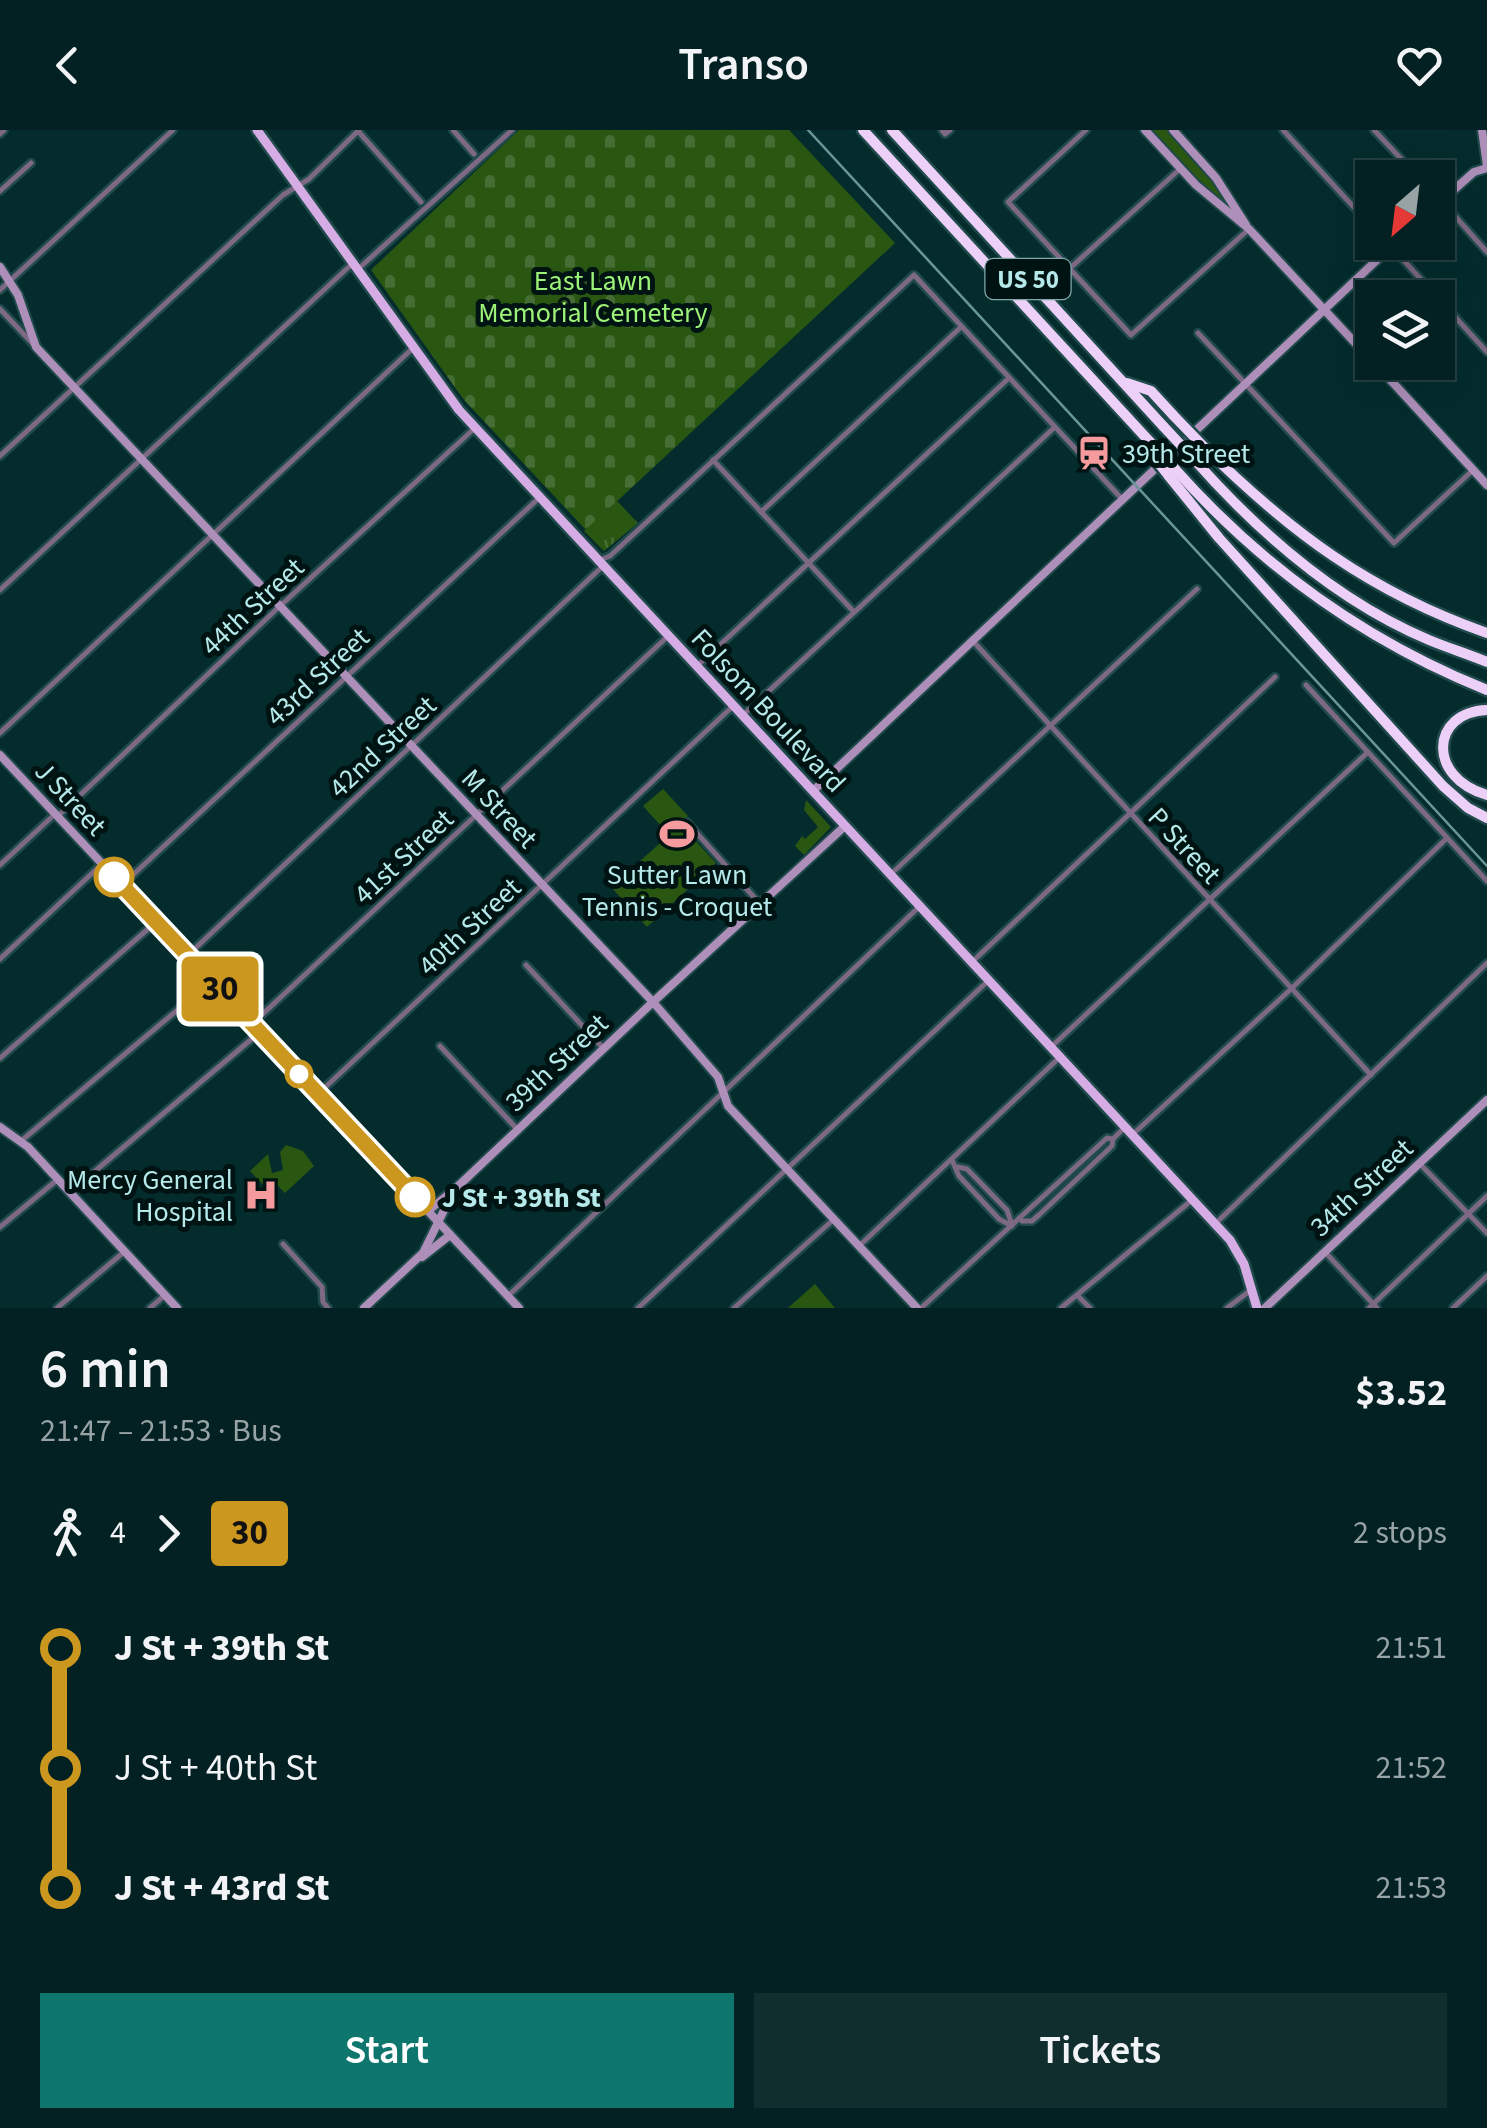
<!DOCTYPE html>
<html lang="en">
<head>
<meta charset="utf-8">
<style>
	:root { --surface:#032122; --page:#112e2f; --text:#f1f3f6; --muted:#97a3a5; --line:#243e40; --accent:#0f766e }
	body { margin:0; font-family:"Source Sans 3",sans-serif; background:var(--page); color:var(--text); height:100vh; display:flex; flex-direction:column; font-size:38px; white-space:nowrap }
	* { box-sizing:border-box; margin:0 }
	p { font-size:32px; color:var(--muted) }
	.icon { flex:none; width:55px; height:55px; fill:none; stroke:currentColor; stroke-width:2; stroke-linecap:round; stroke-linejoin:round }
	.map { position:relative; height:1178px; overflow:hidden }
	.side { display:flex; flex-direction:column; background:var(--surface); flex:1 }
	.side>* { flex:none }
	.badge { padding:0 20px; border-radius:8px; font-size:35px; line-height:65px }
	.needle { width:65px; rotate:208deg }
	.tools { position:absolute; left:1355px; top:30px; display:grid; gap:20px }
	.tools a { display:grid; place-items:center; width:100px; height:100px; border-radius:0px; background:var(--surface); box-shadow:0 10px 40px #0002,0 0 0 2px var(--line); font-size:50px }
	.map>.badge { position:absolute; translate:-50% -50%; box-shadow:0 0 0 5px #fff }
	.legs { display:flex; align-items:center; gap:15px; height:110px; padding:0 40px; font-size:32px }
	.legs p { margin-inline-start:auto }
	.summary { display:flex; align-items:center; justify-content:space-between; height:170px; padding:0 40px }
	h1 { font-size:55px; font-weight:600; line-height:75px }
	.button { display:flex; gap:20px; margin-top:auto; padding:20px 40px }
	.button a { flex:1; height:115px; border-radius:0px; background:var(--accent); color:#fff; font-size:40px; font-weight:600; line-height:115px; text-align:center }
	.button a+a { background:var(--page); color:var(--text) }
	ul { padding:0 40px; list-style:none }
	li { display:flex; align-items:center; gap:35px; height:120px; font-size:38px }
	li i { display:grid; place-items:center; width:15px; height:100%; margin:0 12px; background:currentColor }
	li i::after { content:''; width:25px; height:25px; margin:-12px; border:8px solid; border-radius:50%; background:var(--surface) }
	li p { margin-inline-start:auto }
	li:first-child i { background:linear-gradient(#0000 50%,currentColor 0) }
	li:last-child i { background:linear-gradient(currentColor 50%,#0000 0) }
	header { display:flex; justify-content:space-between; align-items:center; height:130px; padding:0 40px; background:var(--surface); font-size:45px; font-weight:600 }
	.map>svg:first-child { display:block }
	.green { fill:#295611 }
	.cemetery { fill:url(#cemetery-stones) }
	.park { fill:url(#park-tufts) }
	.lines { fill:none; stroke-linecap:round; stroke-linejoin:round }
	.street-casing { stroke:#204a4b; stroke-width:10 }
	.secondary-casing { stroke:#204a4b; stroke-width:12 }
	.primary-casing { stroke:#204a4b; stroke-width:14 }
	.highway-casing { stroke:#204a4b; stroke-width:15 }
	.street { stroke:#7d6984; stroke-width:5 }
	.secondary { stroke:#ae8fba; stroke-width:8 }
	.primary { stroke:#d5ace4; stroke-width:9 }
	.highway { stroke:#edd0f8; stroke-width:10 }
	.tram { stroke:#699798; stroke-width:2.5 }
	.highway-bridge-casing { stroke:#204a4b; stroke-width:15; stroke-linecap:butt }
	.highway-bridge { stroke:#edd0f8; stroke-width:10 }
	.line-1-casing { stroke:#fff; stroke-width:22 }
	.line-1 { stroke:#cb971e; stroke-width:15 }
	.stop-1-dot { fill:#fff; stroke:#cb971e; stroke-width:5 }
	.labels { text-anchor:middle; stroke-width:10; stroke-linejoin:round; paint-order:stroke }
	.shield { fill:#001313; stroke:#7fa9aa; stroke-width:2.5 }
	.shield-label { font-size:25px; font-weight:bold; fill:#b6e9ea }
	.park-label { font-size:28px; fill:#9df378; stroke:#001313 }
	.poi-label { font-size:28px; fill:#b6e9ea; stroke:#001313; text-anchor:start }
	.street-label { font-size:28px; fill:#b6e9ea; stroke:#001313 }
	.stop-label { font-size:28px; font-weight:bold; fill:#b6e9ea; stroke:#001313; text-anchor:start }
</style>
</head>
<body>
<header><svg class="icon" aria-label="back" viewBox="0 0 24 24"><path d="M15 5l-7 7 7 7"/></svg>Transo<svg class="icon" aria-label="heart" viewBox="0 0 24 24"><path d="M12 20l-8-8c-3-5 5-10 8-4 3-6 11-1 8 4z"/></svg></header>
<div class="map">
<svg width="1487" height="1178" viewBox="0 0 1487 1178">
	<defs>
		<pattern id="cemetery-stones" width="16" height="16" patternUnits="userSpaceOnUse" patternTransform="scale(2.5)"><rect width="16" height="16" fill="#295611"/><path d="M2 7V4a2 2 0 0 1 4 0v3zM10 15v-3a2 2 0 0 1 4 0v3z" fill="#466e34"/></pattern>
		<pattern id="park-tufts" width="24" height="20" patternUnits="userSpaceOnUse" patternTransform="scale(2.5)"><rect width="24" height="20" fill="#295611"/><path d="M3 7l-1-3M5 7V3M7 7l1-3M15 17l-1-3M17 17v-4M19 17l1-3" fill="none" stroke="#466e34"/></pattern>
	</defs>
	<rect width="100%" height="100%" fill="#042c2d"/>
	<g class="green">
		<path d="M1148,0H1170L1206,40L1242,91L1209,65Z"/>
		<path d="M663,659L688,686L680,694L716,733L647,797L611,757L669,705L643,676Z"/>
		<path d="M806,670L831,697L804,725L795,716L802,706L805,709L818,697L804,680Z"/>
		<path d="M286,1015L303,1021L314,1036L285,1063L278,1056L271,1063L250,1041L268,1024L272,1043L283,1040L280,1022Z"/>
	</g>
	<path class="cemetery" d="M519,0H789L895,113L586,400L464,270L371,140Z"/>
	<g class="park">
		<path d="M617,371L638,393L604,421L584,401Z"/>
		<path d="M815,1154L835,1178H788Z"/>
	</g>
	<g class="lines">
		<g class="street-casing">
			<g id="street">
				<path d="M453,0L474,24"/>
				<path d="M942,0L945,4L950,0"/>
				<path d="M1086,0L1008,72L1131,205L1249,99"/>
				<path d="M1283,0L1372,97"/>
				<path d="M1374,0L1419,48"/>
				<path d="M358,1L421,72"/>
				<path d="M0,4L4,0"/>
				<path d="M0,61L31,33"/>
				<path d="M1438,67L1487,122"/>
				<path d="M1387,112L1487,222"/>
				<path d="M1069,139L1180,39"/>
				<path d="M357,140L512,0"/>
				<path d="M0,160L173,0"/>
				<path d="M0,179L34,215"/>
				<path d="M1198,203L1394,413L1473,340"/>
				<path d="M0,326L283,65L309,49L359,0"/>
				<path d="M713,330L854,482"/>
				<path d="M761,382L961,197"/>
				<path d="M600,430L610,426L914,145L1122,369"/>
				<path d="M0,460L353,133"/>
				<path d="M972,510L1371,945"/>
				<path d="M697,536L1009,248"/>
				<path d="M1306,555L1487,751"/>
				<path d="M743,585L1055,297"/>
				<path d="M0,603L413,218"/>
				<path d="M57,687L280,476L476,297"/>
				<path d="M687,692L760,774"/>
				<path d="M0,735L55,684"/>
				<path d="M891,744L1197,459"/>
				<path d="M122,755L540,367"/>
				<path d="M188,825L604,435"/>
				<path d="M0,829L102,734"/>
				<path d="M972,832L1275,547"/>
				<path d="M526,835L603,918"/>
				<path d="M252,894L667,507"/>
				<path d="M440,916L517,999"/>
				<path d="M1051,917L1368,622"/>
				<path d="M0,928L156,792"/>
				<path d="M318,964L732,577"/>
				<path d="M1132,1005L1291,859L1447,708"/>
				<path d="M21,1011L212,851"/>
				<path d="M952,1030L959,1046L999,1089L1012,1096"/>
				<path d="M1420,1034L1487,1103"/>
				<path d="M958,1037L967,1039L1007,1080L1012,1095"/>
				<path d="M69,1063L260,902"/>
				<path d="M1022,1091H1032L1040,1084L1112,1016L1113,1009L1125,997"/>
				<path d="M1215,1094L1487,833"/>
				<path d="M0,1097L57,1050"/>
				<path d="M283,1114L322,1157L323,1172L328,1178"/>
				<path d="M859,1116L1060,927"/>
				<path d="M1325,1122L1377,1178"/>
				<path d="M508,1166L920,776"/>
				<path d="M1078,1166L1090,1178"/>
				<path d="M57,1178L124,1122"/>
				<path d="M150,1178L165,1165"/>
				<path d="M638,1178L989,850"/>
				<path d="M734,1178L833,1090"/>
				<path d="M921,1178L1107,1008L1113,1009"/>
				<path d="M1061,1178L1192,1070"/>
				<path d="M1227,1178L1251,1160"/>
				<path d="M1369,1178L1487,1066"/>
				<path d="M1453,1178L1487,1146"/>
			</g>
		</g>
		<g class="secondary-casing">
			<g id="secondary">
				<path d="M1145,0L1196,55L1249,99L1372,231"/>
				<path d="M1173,0L1216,48L1246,95"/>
				<path d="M1482,0L1487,36"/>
				<path d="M1438,74L1474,42L1487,38"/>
				<path d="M0,137L18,165L36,217L653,872L718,947L728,976L917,1178"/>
				<path d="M1374,232L1487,355"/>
				<path d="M0,625L519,1178"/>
				<path d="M813,661L1396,112"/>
				<path d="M0,997L28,1017L177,1178"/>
				<path d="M428,1081L450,1063"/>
				<path d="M422,1127L450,1105"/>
				<path d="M364,1178L423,1123L454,1060L653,872L845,696"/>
				<path d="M1265,1178L1487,970"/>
			</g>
		</g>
		<g class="primary-casing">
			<path id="primary" d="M257,0L459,280L1230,1110L1244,1134L1257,1178"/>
		</g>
		<g class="highway-casing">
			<g id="highway">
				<path d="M863,0L1150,312"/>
				<path d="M892,0L1164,297"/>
				<path d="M1127,253L1151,261L1174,286"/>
				<path d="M1203,316C1290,402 1370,462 1487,503"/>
				<path d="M1192,327C1257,401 1336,471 1429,510C1448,518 1468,524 1487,532"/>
				<path d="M1175,339C1262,437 1365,511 1487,560"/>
				<path d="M1168,345L1219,408L1443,656L1468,678L1487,688"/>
				<path d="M1487,580C1430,582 1427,648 1487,665"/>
			</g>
		</g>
		<use href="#street" class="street"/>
		<use href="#secondary" class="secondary"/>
		<use href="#primary" class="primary"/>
		<use href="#highway" class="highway"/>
		<path class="tram" d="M808,0L1487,736"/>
		<g class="highway-bridge-casing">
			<g id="highway-bridge">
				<path d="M1174,286L1203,316"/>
				<path d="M1164,297L1192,327"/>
				<path d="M1150,312L1175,339"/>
				<path d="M1145,316L1168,345"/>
			</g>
		</g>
		<use href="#highway-bridge" class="highway-bridge"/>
	</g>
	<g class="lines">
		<g class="line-1-casing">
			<path id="line-1" d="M114,747L415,1067"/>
		</g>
		<use href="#line-1" class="line-1"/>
	</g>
	<defs>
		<g id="station-bare" transform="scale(2.7)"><path d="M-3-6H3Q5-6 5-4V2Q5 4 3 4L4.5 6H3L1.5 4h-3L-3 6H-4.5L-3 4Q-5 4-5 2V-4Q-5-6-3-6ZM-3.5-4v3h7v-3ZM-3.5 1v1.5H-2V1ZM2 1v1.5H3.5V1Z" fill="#f59b9e" stroke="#001313" stroke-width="2.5" paint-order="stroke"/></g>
		<g id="stadium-bare" transform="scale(2.7)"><path d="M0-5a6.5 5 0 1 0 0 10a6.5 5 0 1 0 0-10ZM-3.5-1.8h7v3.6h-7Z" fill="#f59b9e" stroke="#001313" stroke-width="2.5" paint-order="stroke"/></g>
		<g id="hospital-bare" transform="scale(2.7)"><path d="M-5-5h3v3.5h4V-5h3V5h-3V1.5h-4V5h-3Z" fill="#f59b9e" stroke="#001313" stroke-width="2.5" paint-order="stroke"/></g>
	</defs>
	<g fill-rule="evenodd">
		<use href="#station-bare" x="1094" y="323"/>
		<use href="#stadium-bare" x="677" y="704"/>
		<use href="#hospital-bare" x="261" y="1065"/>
	</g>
	<g class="stop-1-dot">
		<circle cx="114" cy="747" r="18"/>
		<circle cx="299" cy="944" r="12"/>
		<circle cx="415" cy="1067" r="18"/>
	</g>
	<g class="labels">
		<rect class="shield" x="985.5" y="129" width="85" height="40" rx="8"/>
		<g class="shield-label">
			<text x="1028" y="158">US 50</text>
		</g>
		<g class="park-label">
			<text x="593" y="160">East Lawn<tspan x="593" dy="32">Memorial Cemetery</tspan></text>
		</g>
		<g class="poi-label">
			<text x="1122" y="333">39th Street</text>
			<text x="677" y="754" text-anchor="middle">Sutter Lawn<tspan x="677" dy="32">Tennis - Croquet</tspan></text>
			<text x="233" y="1059" text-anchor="end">Mercy General<tspan x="233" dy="32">Hospital</tspan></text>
		</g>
		<g class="street-label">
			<text transform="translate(252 476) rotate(-43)" y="10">44th Street</text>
			<text transform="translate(317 546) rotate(-43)" y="10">43rd Street</text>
			<text transform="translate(769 580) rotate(47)" y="10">Folsom Boulevard</text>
			<text transform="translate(382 616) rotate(-43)" y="10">42nd Street</text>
			<text transform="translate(71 668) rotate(47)" y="10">J Street</text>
			<text transform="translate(500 678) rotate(47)" y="10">M Street</text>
			<text transform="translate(1185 715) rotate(47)" y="10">P Street</text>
			<text transform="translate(403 726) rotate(-43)" y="10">41st Street</text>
			<text transform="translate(469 796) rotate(-43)" y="10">40th Street</text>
			<text transform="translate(556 932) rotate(-43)" y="10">39th Street</text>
			<text transform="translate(1361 1057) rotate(-43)" y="10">34th Street</text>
		</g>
		<g class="stop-label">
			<text x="442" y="1077">J St + 39th St</text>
		</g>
	</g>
</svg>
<div class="tools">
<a><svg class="needle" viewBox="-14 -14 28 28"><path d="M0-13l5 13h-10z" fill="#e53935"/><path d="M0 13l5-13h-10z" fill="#97a3a5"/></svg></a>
<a><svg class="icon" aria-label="layers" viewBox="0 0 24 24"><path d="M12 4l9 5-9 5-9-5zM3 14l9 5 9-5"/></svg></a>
</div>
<b class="badge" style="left:220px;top:859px;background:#cb971e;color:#111">30</b>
</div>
<section class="side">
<div class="summary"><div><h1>6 min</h1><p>21:47 – 21:53 · Bus</p></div><b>$3.52</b></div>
<div class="legs"><svg class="icon" aria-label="walk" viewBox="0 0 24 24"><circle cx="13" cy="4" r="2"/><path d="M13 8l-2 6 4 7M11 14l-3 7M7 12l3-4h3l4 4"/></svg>4<svg class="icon" aria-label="forward" viewBox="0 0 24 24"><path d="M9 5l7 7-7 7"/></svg><b class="badge" style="background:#cb971e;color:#111">30</b><p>2 stops</p></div>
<ul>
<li><i style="color:#cb971e"></i><b>J St + 39th St</b><p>21:51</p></li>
<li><i style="color:#cb971e"></i><span>J St + 40th St</span><p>21:52</p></li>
<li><i style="color:#cb971e"></i><b>J St + 43rd St</b><p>21:53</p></li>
</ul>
<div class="button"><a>Start</a><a>Tickets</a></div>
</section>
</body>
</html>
